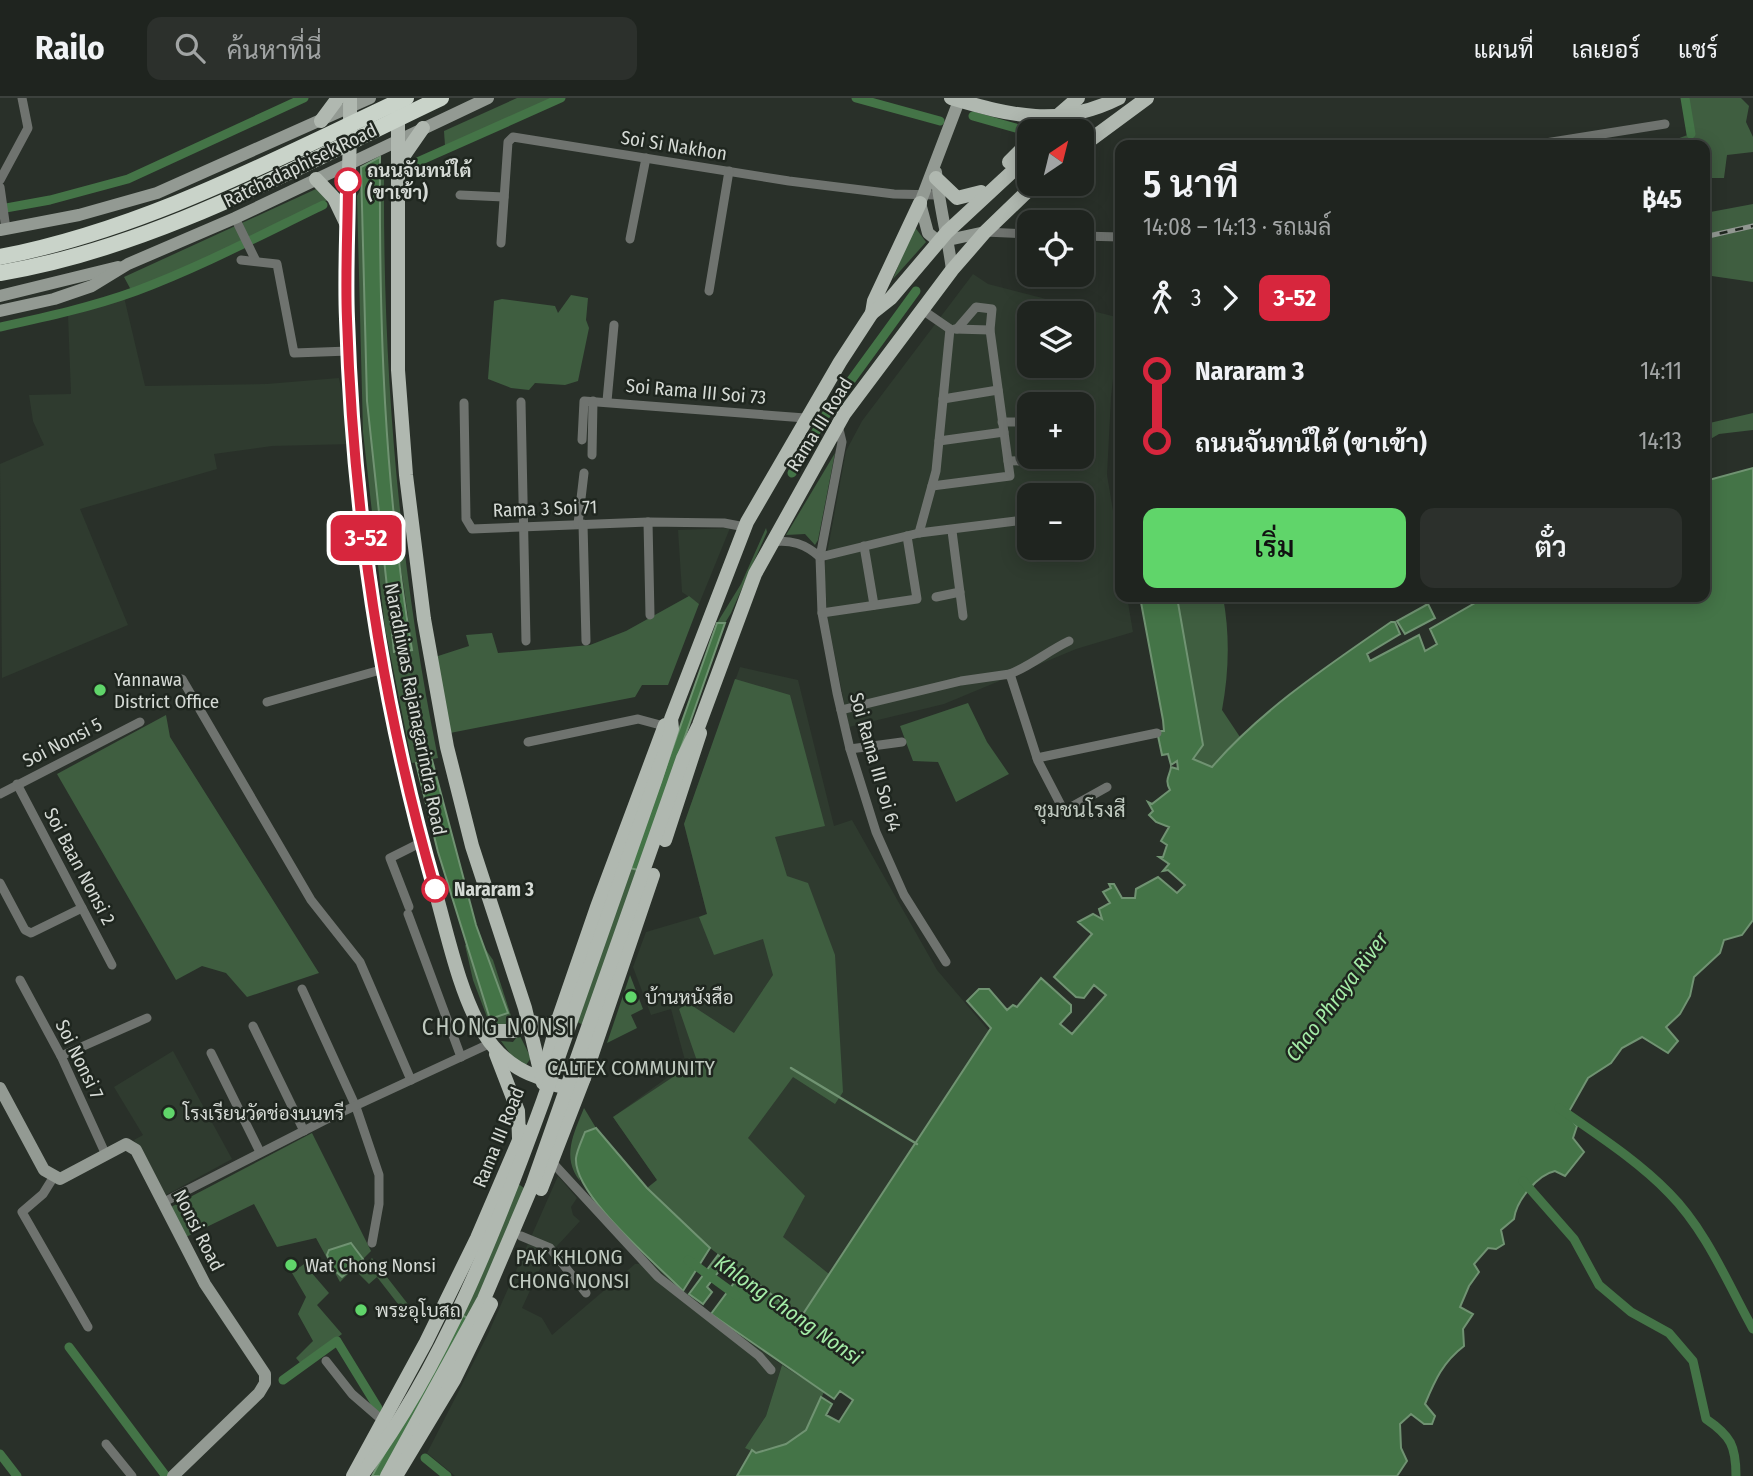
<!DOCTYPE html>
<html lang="th">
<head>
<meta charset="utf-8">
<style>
	:root { --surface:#1f241f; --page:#2c302c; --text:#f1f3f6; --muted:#a1a4a4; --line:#3c413d; --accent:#60d56a }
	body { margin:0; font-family:"Fira Sans Condensed",Sarabun,sans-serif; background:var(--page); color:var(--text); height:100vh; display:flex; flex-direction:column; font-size:26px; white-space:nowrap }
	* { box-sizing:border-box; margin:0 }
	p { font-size:23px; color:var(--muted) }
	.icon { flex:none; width:38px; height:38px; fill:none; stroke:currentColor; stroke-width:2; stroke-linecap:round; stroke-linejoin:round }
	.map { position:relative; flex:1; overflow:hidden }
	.sheet { position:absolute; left:1115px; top:42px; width:595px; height:462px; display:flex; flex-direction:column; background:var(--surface); border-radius:14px; box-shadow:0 4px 18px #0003,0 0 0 2px var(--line) }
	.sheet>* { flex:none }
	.badge { padding:0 14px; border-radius:10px; font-size:24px; line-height:46px }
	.needle { width:46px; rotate:35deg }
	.fabs { position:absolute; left:1017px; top:21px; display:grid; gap:14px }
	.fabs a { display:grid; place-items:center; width:77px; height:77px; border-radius:14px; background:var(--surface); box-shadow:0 4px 18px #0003,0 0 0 2px var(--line); font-size:35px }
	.map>.badge { position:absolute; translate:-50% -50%; box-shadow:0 0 0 4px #fff }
	.legs { display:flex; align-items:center; gap:10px; height:77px; padding:0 28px; font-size:23px }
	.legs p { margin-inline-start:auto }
	.summary { display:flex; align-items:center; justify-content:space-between; height:119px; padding:0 28px }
	h1 { font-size:38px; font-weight:600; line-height:52px }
	.primary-button { display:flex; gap:14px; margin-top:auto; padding:14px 28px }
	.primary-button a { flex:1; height:80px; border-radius:14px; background:var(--accent); color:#111; font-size:28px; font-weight:600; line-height:80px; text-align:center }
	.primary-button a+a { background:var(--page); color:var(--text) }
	ul { padding:0 28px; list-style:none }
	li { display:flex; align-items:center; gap:24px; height:70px; font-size:26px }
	li i { display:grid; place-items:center; width:10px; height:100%; margin:0 9px; background:currentColor }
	li i::after { content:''; width:18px; height:18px; margin:-9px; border:5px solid; border-radius:50%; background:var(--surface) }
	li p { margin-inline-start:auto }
	li:first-child i { background:linear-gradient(#0000 50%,currentColor 0) }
	li:last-child i { background:linear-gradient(currentColor 50%,#0000 0) }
	header { display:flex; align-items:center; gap:42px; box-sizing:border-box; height:98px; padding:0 35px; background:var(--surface); border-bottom:2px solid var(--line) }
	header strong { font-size:33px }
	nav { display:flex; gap:38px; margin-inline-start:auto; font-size:24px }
	.search { width:490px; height:63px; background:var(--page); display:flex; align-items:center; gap:18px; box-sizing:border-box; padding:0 24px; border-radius:14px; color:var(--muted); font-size:26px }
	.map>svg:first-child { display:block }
	.built { fill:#2f3b2f; fill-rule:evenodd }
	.green { fill:#3f5e40 }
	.water { fill:#447447; stroke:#709372; stroke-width:2 }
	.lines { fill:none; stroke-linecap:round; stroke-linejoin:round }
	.stream { stroke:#709372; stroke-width:2.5 }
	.canal { stroke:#447447; stroke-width:9 }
	.street { stroke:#6f736f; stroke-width:9 }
	.secondary { stroke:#939a93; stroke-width:12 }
	.primary { stroke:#b0b8b0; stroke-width:14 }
	.highway { stroke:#c9d3c9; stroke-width:16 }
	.rail-casing { stroke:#919791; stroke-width:5 }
	.rail { stroke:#1f261f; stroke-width:2.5; stroke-dasharray:8; stroke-linecap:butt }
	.line-1-casing { stroke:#fff; stroke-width:16 }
	.line-1 { stroke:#d7263d; stroke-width:10 }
	.stop-1-dot { fill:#fff; stroke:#d7263d; stroke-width:3.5 }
	.poi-dot { fill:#60d56a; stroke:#1f261f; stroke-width:2.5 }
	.labels { text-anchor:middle; stroke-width:5; stroke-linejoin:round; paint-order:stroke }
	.street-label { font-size:19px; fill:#d5dad5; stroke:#1f261f }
	.stop-label { font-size:19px; font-weight:bold; fill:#d5dad5; stroke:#1f261f; text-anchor:start }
	.poi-label { font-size:19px; fill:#d5dad5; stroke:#1f261f; text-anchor:start }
	.neighbourhood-label { font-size:21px; fill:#bfc9bf; stroke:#1f261f }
	.water-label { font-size:21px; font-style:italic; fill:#a4eca7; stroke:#1f261f }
	.quarter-label { font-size:23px; letter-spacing:2px; fill:#bfc9bf; stroke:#1f261f }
</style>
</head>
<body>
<header>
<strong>Railo</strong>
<div class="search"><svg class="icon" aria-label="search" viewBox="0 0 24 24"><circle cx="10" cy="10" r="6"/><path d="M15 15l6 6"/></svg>ค้นหาที่นี่</div>
<nav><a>แผนที่</a><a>เลเยอร์</a><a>แชร์</a></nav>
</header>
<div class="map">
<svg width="1753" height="1378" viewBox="0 0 1753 1378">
	<rect width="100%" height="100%" fill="#293029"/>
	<g class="built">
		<path d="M973,176L988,186L1120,220L1111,299L1107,377L1120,455V499H1127L1133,534L1076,551L944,606L849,629L828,524L824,472L846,353L862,323ZM1029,215H1082V268H1029ZM1029,306H1082V359H1029ZM1029,397H1082V450H1029Z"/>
		<path d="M124,199L145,288L267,286L339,280L352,346L272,348L214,356L217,371L80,411L128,527L2,580L0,366L44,347L33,323L29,297L71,296L68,217Z"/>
		<path d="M730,430L699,506L682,494L678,432Z"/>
		<path d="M740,569L798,582L834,728L852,722L937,872L989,933L801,1220L710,1150L657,1082L613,1019L686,966L671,911L651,917L633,869L646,834L707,816L684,726Z"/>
		<path d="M173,953L232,1061L166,1097L134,1042L143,1037L114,989Z"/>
		<path d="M558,1078L577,1100L571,1109L573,1117L580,1123L556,1149L551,1147L522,1210L542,1220L552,1237L635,1166H656L711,1216L782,1267L766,1318L746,1350L752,1352L737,1378H455L427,1355L488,1236Z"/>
	</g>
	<g class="green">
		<path d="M517,0H557L445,48L444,33Z"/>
		<path d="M1687,0H1741L1749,8L1746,24L1753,39V54L1727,57L1724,80H1705L1704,47H1674V42L1693,35Z"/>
		<path d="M380,72L384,80C383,276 399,468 438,660L412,665L385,530L363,334L357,98L361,90L367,303L394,554L411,552C408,499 395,446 390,393C381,286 380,180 380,72Z"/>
		<path d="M316,91L328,102L239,147L131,192L124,179Z"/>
		<path d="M1753,106V184L1705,177V115Z"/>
		<path d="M914,128L926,144L893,181Z"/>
		<path d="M571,197L588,200L586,222L589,230L578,283L565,287L535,285L529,292L511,290L488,281L494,203L502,201L555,208L558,215Z"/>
		<path d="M1753,315V332L1719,336L1707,343L1705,348V326Z"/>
		<path d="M835,355L818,442L815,447L805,436L786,437Z"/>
		<path d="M766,430L767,434L731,515L725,525H717L741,486Z"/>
		<path d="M689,498L699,506L668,587H642L635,599L450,635L435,559L469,548L466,537L492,535L498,555L590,547L626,533Z"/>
		<path d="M1177,499H1223C1230,537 1229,574 1222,612L1240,639L1212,669L1193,661L1202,646Z"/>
		<path d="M735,581L790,597L825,728L775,739L787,778L808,785L835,857L843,994L835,1006L793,979L748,1040L805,1098L783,1139L829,1176L801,1220L710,1150L647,1090L657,1082L613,1019L697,963L679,911L688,905L734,935L773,877L763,841L714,857L699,819L707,816L684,726Z"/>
		<path d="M968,605L987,644L1009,676L956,704L938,664L913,663L900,628Z"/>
		<path d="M166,617L170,639L319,875L247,899L226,875L202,868L176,882L57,676Z"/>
		<path d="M628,769L638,772L590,930L577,924Z"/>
		<path d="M465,847L484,849L493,862L512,921L511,927H490L473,882Z"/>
		<path d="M630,877L643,911L631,917L637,930L607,945Z"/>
		<path d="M519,936L531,960L526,967L514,961L501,943L513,944Z"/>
		<path d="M584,1010L596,1030L585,1034L576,1061L580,1083C561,1059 574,1035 584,1010Z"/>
		<path d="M312,1035L371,1153L340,1184L316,1140L277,1149L254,1106L186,1139L171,1109Z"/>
		<path d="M517,1085L531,1095L467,1220L461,1217Z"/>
		<path d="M372,1160L411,1210L405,1215L377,1179L369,1186L358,1175Z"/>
		<path d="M304,1166L329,1195L317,1207L342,1236L302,1267L296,1260L313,1243L298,1216L306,1199L292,1175Z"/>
		<path d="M782,1267L824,1294L806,1332L786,1346L756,1355L745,1350L766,1318Z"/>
	</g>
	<g class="water">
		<path d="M380,59C379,225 384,388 412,552L394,554L367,303L361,69Z"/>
		<path d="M1753,370V822L1742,837L1724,842L1720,855L1694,879L1690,898L1680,916L1666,929L1678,943L1668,955L1642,939L1622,950L1611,965L1588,980L1567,1017L1577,1028L1573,1040L1584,1054L1565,1078L1555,1073C1537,1077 1516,1103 1514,1121L1501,1132L1504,1146L1496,1151L1488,1150L1474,1166L1479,1174L1469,1188L1460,1209L1473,1216L1463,1231L1464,1248C1443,1264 1435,1282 1425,1306L1435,1318L1432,1326H1424L1411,1316L1400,1326L1401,1350L1407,1363L1397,1378H737L752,1352L756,1355L786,1346L806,1332L821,1299L832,1306L826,1317L839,1324L853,1302L840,1293L834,1301L711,1216L742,1174L801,1219L991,930L967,903L979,891H989L1007,912L1013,907L1017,909L1041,880L1071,907V914L1060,926L1072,936L1106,897L1094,887L1084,900L1076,899L1054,879L1092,836L1078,824L1093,816L1102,821L1099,811L1110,805L1103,794L1111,790L1109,786H1114L1122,800H1135L1136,791L1158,779L1177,795L1185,787L1168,772L1163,773L1169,766L1159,759H1163L1167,747L1161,743L1169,729L1156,724L1149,717L1153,713L1148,704L1152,706L1170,692C1164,681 1170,678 1171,669L1178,671L1177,663L1171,667L1168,656L1162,657L1157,633H1164L1163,622L1140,499H1177L1203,647L1193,661L1212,669C1262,611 1329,567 1391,524H1395L1400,536L1367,556L1370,563L1419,537L1425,553L1437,546L1430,531L1480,502L1479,499H1704L1705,383Z"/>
		<path d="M1428,506L1435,520L1405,536L1397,523Z"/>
		<path d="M717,525H725L638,772L630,770Z"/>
		<path d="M432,662L476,827L508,915L490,921L438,754L416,665Z"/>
		<path d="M596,1030L647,1090L710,1150L683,1193C657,1166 573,1097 576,1060C577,1052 582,1042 585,1034Z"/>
		<path d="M351,1145L363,1161L342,1179L333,1171L327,1157L329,1152Z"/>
		<path d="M718,1157L726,1164L707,1189L712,1194L703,1206L689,1196Z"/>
		<path d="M461,1217L468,1220L381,1378H372Z"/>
	</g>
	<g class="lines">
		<path class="stream" d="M791,970L917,1046"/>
		<g class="canal">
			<path d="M856,0L940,23"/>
			<path d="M1685,0L1691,36"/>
			<path d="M973,18L1019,31H1031"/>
			<path d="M415,65L561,0"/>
			<path d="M0,111L50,102L128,81L304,0"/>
			<path d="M0,229C46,219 92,209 136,193C200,169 261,137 323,107"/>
			<path d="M792,375L825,318L916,193"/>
			<path d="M1559,1010C1596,1036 1637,1062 1669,1095C1706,1132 1728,1186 1753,1231"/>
			<path d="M1523,1083L1574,1141L1599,1187L1631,1214L1669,1235L1693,1263L1706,1321C1731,1338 1736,1348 1736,1378"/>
			<path d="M688,1162L736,1197"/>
			<path d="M69,1249L165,1377"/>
			<path d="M283,1282L337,1243L378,1310"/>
			<path d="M0,1356L17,1378"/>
			<path d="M425,1360L447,1378"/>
		</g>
		<g class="street">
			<path d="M1533,47L1665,26"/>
			<path d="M0,82L28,30L22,0"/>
			<path d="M0,89L6,131"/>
			<path d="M460,97L504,99"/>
			<path d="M235,120L256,163"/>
			<path d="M985,134L1029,136"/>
			<path d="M1082,138L1120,139"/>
			<path d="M630,141L646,60"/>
			<path d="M501,145L508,44L513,39L789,83L894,96L937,97"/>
			<path d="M241,162L277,166L294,255L349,253"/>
			<path d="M709,193L729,73"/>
			<path d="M921,211L950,231"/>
			<path d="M955,231L990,232"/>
			<path d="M943,301L998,292"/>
			<path d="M607,303L614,227"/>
			<path d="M521,304L526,543"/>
			<path d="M464,305L466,421L472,431L648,424L724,425L745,429"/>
			<path d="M1002,324H1029"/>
			<path d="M1082,326H1089"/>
			<path d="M838,327L842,344L820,459L822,515L837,595L850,651L876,734L904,797L946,864"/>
			<path d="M582,342L584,303L805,320"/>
			<path d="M939,343L1004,334"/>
			<path d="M592,357L593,303"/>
			<path d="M1008,363L1085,362"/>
			<path d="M932,388L1010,378L990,232L992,211L976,209L957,231"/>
			<path d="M648,424L650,517"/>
			<path d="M578,426L584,375"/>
			<path d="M583,426L586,543"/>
			<path d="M952,433L963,518"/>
			<path d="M919,435L936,373L950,231"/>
			<path d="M771,444C791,441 805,446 820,459"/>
			<path d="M864,448L874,507"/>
			<path d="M820,459L919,435L1016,423"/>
			<path d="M936,499L960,494"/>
			<path d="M822,515L917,501L907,438"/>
			<path d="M1010,576C1032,567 1048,553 1069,543"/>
			<path d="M182,581L311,802L360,864L411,982"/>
			<path d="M267,604L384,571"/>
			<path d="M841,612L961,583L1010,576L1038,663L1064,713L1107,689"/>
			<path d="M528,644L638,621L664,628"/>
			<path d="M850,651L902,644"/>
			<path d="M1037,660L1157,635"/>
			<path d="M17,686L112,867"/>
			<path d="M0,696L140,624"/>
			<path d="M0,785L25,832L31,835L82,810"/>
			<path d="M409,809L390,760L422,744"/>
			<path d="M408,816L461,959"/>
			<path d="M20,882L61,958L106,1057"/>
			<path d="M302,891L356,1009L379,1077V1106L372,1145"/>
			<path d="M253,928L304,1033"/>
			<path d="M211,955L260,1054"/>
			<path d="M61,958L147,920"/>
			<path d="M552,1064L658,1179L759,1258L771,1272"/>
			<path d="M53,1080L43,1096L22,1114L88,1229"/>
			<path d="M164,1104L329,1020L491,945"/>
			<path d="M521,1138L550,1150L586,1195"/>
			<path d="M326,1263L352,1296L382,1322"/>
			<path d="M106,1346L132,1378"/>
		</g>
		<g class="secondary">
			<path d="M960,0L920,105L928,135L939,144L985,134"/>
			<path d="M936,74C939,108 948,139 952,172"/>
			<path d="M0,132L79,117L157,95L370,0"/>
			<path d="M0,198L118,169"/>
			<path d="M0,213L54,201L92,188L128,166L235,120L488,0"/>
			<path d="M0,990L44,1072L60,1081L126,1046L136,1052L205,1186L265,1276V1285L259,1295L173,1378"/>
		</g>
		<g class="primary">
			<path d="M350,0C351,74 344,148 347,221C354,414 383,610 436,796C448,839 460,896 483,934C495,954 513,970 535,978C556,986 561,996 584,980"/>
			<path d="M951,0C1012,18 1059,30 1119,0"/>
			<path d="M398,11V272L406,377L424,521L447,649L472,748L525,910L543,985"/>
			<path d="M321,23L338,0"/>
			<path d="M1040,33L1078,0"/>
			<path d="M1082,48L1147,0"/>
			<path d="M1009,64L1029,44"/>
			<path d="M398,66L423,30"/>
			<path d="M936,80L957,100L981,94"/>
			<path d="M316,81L334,100L346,125"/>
			<path d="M872,215L874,203L920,105"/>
			<path d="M665,742L700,635"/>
			<path d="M526,922L545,928L558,922"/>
			<path d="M482,933H514L526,922"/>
			<path d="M496,956L518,1013L519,1040"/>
			<path d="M542,981L558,922L597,809L665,627"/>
			<path d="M541,1091L584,980L653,777"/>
			<path d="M353,1378L426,1244L477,1140L523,1033"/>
			<path d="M361,1378C444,1267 496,1132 543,1003C581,897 618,790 655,683L672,631L671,621L747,424L840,264L872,215L891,200L947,134L1029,58"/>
			<path d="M387,1378L484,1201L532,1088L683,660L699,627L755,476L844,316L952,172L985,134L1035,86"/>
			<path d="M396,1378L454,1282L491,1206"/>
		</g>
		<g class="highway">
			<path d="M0,159C145,131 273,62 406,0"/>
			<path d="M0,175C157,149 299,67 441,0"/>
		</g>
		<g class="rail-casing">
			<path id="rail" d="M1704,139L1753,128"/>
		</g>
		<use href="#rail" class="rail"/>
	</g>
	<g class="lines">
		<g class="line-1-casing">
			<path id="line-1" d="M348,83C348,129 345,175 347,221C353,412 382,607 435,791"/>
		</g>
		<use href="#line-1" class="line-1"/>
	</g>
	<g class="stop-1-dot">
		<circle cx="348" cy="83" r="12"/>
		<circle cx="435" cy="791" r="12"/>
	</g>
	<g class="poi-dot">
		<circle cx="100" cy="592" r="7"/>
		<circle cx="631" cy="899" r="7"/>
		<circle cx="169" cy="1015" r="7"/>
		<circle cx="291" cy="1167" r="7"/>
		<circle cx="361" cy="1212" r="7"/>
	</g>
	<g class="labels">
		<g class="street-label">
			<text transform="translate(674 47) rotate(9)" y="7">Soi Si Nakhon</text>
			<text transform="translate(300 67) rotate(-26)" y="7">Ratchadaphisek Road</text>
			<text transform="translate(696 293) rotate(5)" y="7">Soi Rama III Soi 73</text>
			<text transform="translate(819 326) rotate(-58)" y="7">Rama III Road</text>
			<text transform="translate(545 410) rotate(-2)" y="7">Rama 3 Soi 71</text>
			<text transform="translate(416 611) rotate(79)" y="7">Naradhiwas Rajanagarindra Road</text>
			<text transform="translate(62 644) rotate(-27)" y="7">Soi Nonsi 5</text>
			<text transform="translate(876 664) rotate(74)" y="7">Soi Rama III Soi 64</text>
			<text transform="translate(80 768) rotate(62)" y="7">Soi Baan Nonsi 2</text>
			<text transform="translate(80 961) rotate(64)" y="7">Soi Nonsi 7</text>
			<text transform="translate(498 1039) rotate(-68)" y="7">Rama III Road</text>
			<text transform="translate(199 1132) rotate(63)" y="7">Nonsi Road</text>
		</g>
		<g class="stop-label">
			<text x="367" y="79">ถนนจันทน์ใต้<tspan x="367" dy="22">(ขาเข้า)</tspan></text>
			<text x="454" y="798">Nararam 3</text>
		</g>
		<g class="poi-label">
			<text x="114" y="588">Yannawa<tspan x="114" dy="22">District Office</tspan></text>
			<text x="645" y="906">บ้านหนังสือ</text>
			<text x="183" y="1022">โรงเรียนวัดช่องนนทรี</text>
			<text x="305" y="1174">Wat Chong Nonsi</text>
			<text x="375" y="1219">พระอุโบสถ</text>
		</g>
		<g class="neighbourhood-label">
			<text x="1080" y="719">ชุมชนโรงสี</text>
			<text x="631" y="977">CALTEX COMMUNITY</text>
			<text x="569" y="1166">PAK KHLONG<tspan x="569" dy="24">CHONG NONSI</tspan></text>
		</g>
		<g class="water-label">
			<text transform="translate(1337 899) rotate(-53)" y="7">Chao Phraya River</text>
			<text transform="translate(788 1212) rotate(35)" y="7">Khlong Chong Nonsi</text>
		</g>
		<g class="quarter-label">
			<text x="499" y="937">CHONG NONSI</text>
		</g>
	</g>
</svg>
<div class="fabs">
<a><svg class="needle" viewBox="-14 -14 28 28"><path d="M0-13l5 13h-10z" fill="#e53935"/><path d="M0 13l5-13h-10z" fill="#a1a4a4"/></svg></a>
<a><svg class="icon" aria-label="locate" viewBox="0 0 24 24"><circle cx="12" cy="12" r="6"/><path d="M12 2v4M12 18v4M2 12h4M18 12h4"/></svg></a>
<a><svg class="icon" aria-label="layers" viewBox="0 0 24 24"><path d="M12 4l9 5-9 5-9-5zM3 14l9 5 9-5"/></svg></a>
<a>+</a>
<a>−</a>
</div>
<b class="badge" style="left:366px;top:440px;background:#d7263d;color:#fff">3-52</b>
<section class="sheet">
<div class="summary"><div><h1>5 นาที</h1><p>14:08 – 14:13 · รถเมล์</p></div><b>฿45</b></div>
<div class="legs"><svg class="icon" aria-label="walk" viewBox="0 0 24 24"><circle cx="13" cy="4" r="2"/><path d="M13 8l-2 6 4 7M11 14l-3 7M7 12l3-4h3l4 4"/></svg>3<svg class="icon" aria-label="forward" viewBox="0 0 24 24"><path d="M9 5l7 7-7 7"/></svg><b class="badge" style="background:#d7263d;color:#fff">3-52</b></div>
<ul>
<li><i style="color:#d7263d"></i><b>Nararam 3</b><p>14:11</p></li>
<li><i style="color:#d7263d"></i><b>ถนนจันทน์ใต้ (ขาเข้า)</b><p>14:13</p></li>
</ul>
<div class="primary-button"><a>เริ่ม</a><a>ตั๋ว</a></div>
</section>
</div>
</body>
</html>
